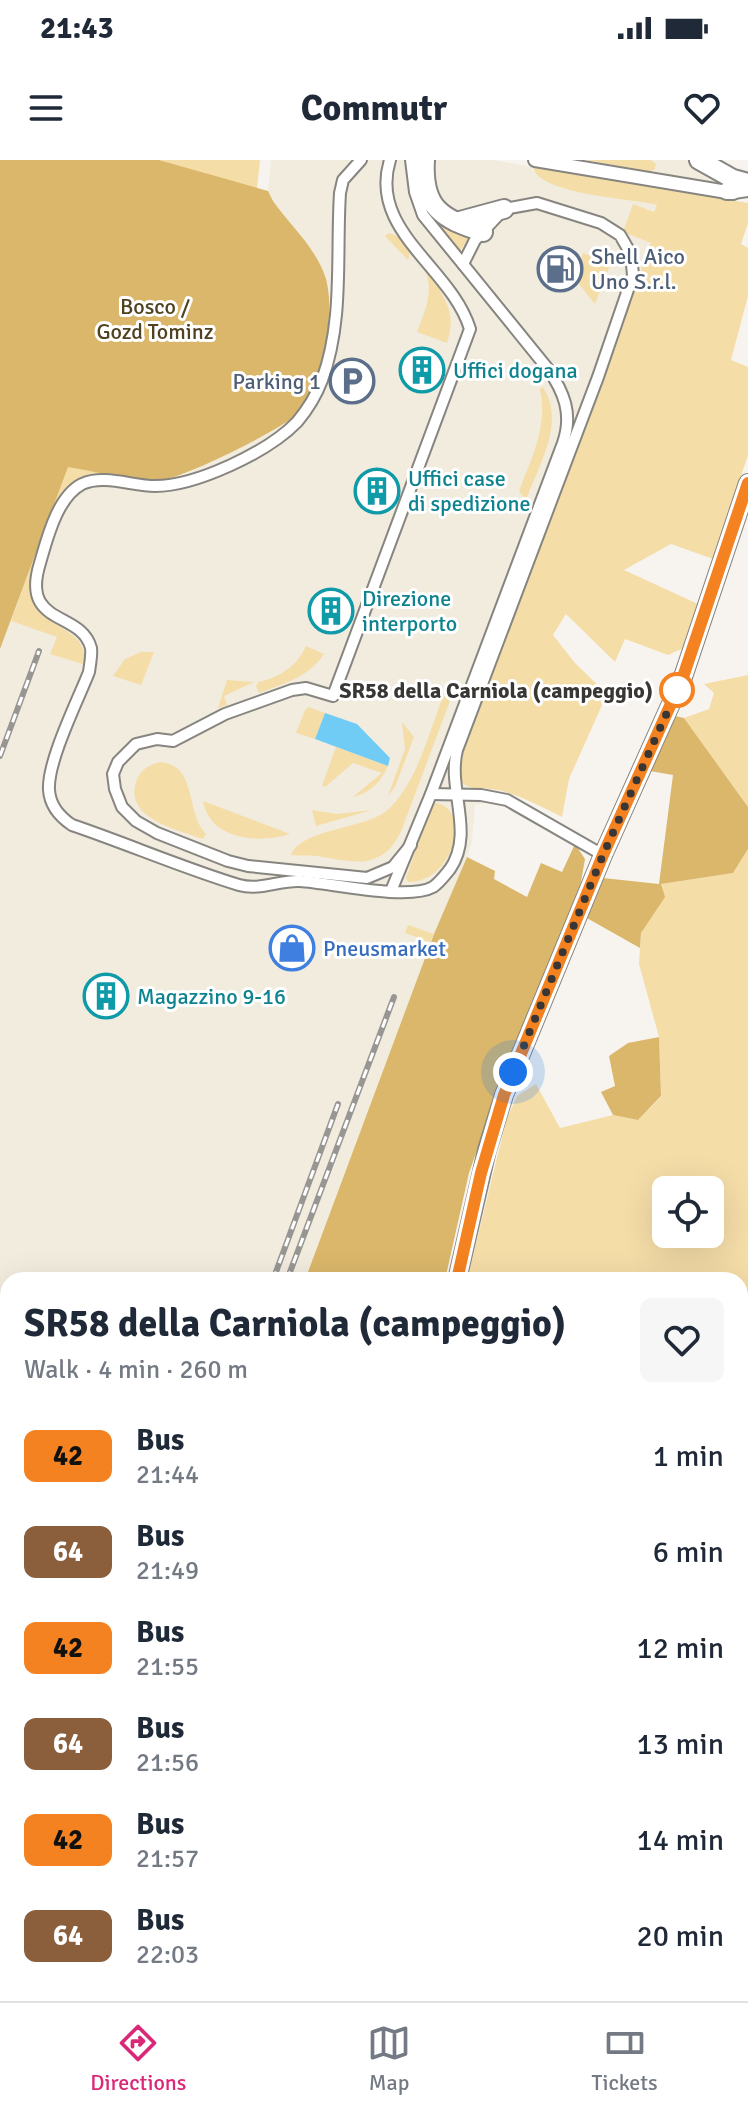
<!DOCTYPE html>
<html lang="en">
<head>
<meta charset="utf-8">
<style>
	:root { --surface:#fff; --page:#f6f6f7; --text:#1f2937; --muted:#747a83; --line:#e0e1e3; --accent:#db2777 }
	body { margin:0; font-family:Signika,sans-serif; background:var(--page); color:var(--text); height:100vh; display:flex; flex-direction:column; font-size:30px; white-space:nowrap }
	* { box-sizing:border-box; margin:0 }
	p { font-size:26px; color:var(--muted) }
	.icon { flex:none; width:44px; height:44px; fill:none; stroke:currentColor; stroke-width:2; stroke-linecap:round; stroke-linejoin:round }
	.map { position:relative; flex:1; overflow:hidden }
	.drawer { position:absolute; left:0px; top:1112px; width:748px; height:730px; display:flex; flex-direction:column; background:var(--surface); border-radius:24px 24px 0 0; box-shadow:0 8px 32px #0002 }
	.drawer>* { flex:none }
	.badge { padding:0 16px; border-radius:12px; font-size:28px; line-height:52px }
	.controls { position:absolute; left:652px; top:1016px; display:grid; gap:16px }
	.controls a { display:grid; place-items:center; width:72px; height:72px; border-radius:12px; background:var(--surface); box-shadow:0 8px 32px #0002; font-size:40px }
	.you { position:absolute; width:40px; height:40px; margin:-20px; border:6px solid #fff; border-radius:50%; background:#1a73e8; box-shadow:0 0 0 12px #1a73e833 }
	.map>.badge { position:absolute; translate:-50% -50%; box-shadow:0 0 0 4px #fff }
	.round { display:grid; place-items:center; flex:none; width:84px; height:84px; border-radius:12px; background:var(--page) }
	.head { display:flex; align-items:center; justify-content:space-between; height:136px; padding:0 24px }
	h1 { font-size:38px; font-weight:800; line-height:60px }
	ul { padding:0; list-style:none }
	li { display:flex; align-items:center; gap:24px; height:96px; padding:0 24px }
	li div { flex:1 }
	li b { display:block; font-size:30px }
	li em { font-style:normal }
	li .badge { min-width:88px; font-weight:700; text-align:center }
	.status { display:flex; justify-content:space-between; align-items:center; height:56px; padding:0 40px; background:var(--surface); direction:ltr }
	.status svg { height:22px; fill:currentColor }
	header { display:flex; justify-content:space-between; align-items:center; height:104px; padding:0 24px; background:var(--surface); font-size:36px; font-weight:800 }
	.dock { display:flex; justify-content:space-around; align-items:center; height:112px; border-top:2px solid var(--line); background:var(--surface); font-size:22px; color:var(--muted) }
	.dock a { display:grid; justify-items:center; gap:4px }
	.dock .current { color:var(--accent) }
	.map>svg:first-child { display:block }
	.built { fill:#f2ecdf }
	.green { fill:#f5dda8; fill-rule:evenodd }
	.forest { fill:#dab76a }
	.water { fill:#71ccf5 }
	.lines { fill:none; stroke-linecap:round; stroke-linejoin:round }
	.minor-casing { stroke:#878580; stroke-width:14 }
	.tertiary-casing { stroke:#878580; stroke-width:16 }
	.primary-casing { stroke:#878580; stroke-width:20 }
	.motorway-casing { stroke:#878580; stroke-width:22 }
	.minor { stroke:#fff; stroke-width:10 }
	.tertiary { stroke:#fff; stroke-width:12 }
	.primary { stroke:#fff; stroke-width:16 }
	.motorway { stroke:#fff; stroke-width:18 }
	.rail-casing { stroke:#989692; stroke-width:6 }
	.rail { stroke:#fff; stroke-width:3; stroke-dasharray:9; stroke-linecap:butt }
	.line-casing { stroke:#fff; stroke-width:18 }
	.line { stroke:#f58220; stroke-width:12 }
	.walk { stroke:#383735; stroke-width:8; stroke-dasharray:0 14.4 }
	.stop-dot { fill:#fff; stroke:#f58220; stroke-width:4 }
	.labels { text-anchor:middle; stroke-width:6; stroke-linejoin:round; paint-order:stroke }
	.service-label { font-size:22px; fill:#4e5e75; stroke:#fff; text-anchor:start }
	.park-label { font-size:22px; fill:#504120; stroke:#fff }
	.culture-label { font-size:22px; fill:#0d838f; stroke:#fff; text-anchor:start }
	.stop-label { font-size:22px; font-weight:bold; fill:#383735; stroke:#fff; text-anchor:end }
	.shop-label { font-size:22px; fill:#366cbe; stroke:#fff; text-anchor:start }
</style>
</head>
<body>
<div class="status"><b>21:43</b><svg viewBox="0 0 49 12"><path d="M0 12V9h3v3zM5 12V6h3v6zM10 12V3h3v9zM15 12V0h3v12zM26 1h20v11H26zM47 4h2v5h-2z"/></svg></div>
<header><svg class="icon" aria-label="menu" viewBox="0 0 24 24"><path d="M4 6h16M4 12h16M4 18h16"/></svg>Commutr<svg class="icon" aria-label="heart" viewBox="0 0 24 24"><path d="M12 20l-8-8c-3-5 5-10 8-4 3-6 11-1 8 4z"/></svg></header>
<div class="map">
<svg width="748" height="1841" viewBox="0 0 748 1841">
	<rect width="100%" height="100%" fill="#f7f4ef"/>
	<g class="built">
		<path d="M271,0H492L533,7V10L561,28L669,47L478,629H492L514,636L508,648L487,643L475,645L472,681L467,697L434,774L305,1120H8V1508L0,1511V489L68,306L148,319L183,315L284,263L299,252L307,239L324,191L329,127L316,96L273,41L268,31Z"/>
		<path d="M651,0H690L725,24L649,12L655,9L656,4Z"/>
	</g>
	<g class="green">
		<path d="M159,0H260L257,29Z"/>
		<path d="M586,0H651L656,4L655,9L649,12Z"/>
		<path d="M533,7L748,43V63L741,84L748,88V136L731,200L748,207V295L713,399L671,384L624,410L698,444L684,488L668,495L625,479L615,502L566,454L553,475L575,503L607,534L569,619L562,657C542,647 523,637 502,631C485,626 472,633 459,620L464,588L651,83L623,72L633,44L654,52L657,45C631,38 539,35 533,7Z"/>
		<path d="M424,45L472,73L460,91L438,68Z"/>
		<path d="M389,73L404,79L411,89L408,100L385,76Z"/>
		<path d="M583,93L604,100L609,108L595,144L567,109L570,102L579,105Z"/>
		<path d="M423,105L443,128L440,131C451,148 454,163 447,183L417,172C426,149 435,129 423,105Z"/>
		<path d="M543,227C566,262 539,305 526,340L519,331C532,297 548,266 540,229Z"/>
		<path d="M68,306L101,312C94,316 84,317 78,322C71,329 35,404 32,416C30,426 32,437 37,446C48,469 92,472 83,504L50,494L57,477L11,461Z"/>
		<path d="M306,486L324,494C309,517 283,524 259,533L256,526L258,522C279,518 297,506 306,486Z"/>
		<path d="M141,492H154L141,525L113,516L125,499Z"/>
		<path d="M748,515V647L684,558L709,549L714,533L704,524Z"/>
		<path d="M227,520L254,522L224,536L227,545L218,548Z"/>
		<path d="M445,530L453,533L402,669C383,712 354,702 317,696C308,695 300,696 291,695C301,669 362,669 385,652C416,628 431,567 445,530Z"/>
		<path d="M309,547L325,553L315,579L296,573L305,550Z"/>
		<path d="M402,562L414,577L395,627L388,636L405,589Z"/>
		<path d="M336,587L388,606C380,623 371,632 353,637L382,613L353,603L325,627L322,626Z"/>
		<path d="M160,602C198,605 185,652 206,674L203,679C179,670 124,659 136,622C140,610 148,605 160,602Z"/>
		<path d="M203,641L290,674C259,684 210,680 203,641Z"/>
		<path d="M436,643C473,649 453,723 408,722L406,718L431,646Z"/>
		<path d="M312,650L337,654L372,650L316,666Z"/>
		<path d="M748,689V1514L740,1517V1120H467L506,961L517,936L536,924L560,968L613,955L638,960L661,937L659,877L639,804L641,773L664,737L661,724L733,713ZM666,1030H710V1074H666Z"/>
		<path d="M408,765L434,774L430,782L405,773Z"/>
		<path d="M8,1615V1834H174L172,1841H0V1618Z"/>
		<path d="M279,1834H319L316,1841H276Z"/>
	</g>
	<g class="forest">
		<path d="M0,0H159L268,31L273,41C290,65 315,87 325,116C337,149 322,230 296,255C280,270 187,316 165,319C134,322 99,312 68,307L0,489Z"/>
		<path d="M675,556L684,558L748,647V689L733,713L661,724L665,737L641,773L640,788L585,757L603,718L659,724L673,615L650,611Z"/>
		<path d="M575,684L585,699L580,727L499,927L469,1013L445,1120H305L434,774L467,697L495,711L494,719L527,737L541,703L562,712Z"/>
		<path d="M659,877L661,936L638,960L613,955L601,932L615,926L609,896L628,883Z"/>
		<path d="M8,1508V1554L0,1558V1511Z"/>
		<path d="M748,1544V1841H316L319,1834H740V1547Z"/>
	</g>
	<path class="water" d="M325,553L357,564L390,598L388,606L315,579Z"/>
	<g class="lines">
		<g class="minor-casing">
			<g id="minor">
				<path d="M361,0L343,20L340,33C336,95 344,161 322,220C316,236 308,249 297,262C268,292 196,326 155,326C132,326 104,314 82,324C57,337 47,379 40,403C20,467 81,450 91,488C92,495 90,504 89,512C78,540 47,602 49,630C50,645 60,657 72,665C128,684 183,708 239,725C260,731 279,720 300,721C331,723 408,741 433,727C439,723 445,715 450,709C475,673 447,629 457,590L598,217L633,115L631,94L620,75L601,63L537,43L504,49L475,80L463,104"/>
				<path d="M390,0C368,71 451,107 470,169L333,536L306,528L292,530L225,554L173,581L157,579L136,584L118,602L113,614L115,629L122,647L136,661L157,673L228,701L248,706L367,718L393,707L411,685"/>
				<path d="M431,634L481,635L507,640L603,695"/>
				<path d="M391,731L431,634L563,283C573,254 564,232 548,209L423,55L415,32L411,0"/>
			</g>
		</g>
		<g class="tertiary-casing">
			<path id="tertiary" d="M535,0L733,33"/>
		</g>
		<g class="primary-casing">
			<g id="primary">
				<path d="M727,31L748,28"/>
				<path d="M457,1120L487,990L504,935L603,695L683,517L748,323"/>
				<path d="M179,1841L181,1834"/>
			</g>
		</g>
		<g class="motorway-casing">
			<g id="motorway">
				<path d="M425,0C422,47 441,59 483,72"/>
				<path d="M699,0L733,19L748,23"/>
				<path d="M456,62L504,49"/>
				<path d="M740,1242L748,1238"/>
				<path d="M740,1269L748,1264"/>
				<path d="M238,1841L241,1834"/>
				<path d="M264,1841L267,1834"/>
			</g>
		</g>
		<use href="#minor" class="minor"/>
		<use href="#tertiary" class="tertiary"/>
		<use href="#primary" class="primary"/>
		<use href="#motorway" class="motorway"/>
		<g class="rail-casing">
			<g id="rail">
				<path d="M0,596L39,491"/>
				<path d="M273,1120L338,944"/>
				<path d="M287,1120L394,837"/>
				<path d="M740,1525L748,1522"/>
				<path d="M0,1565L8,1561"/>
				<path d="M0,1593L8,1590"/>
			</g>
		</g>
		<use href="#rail" class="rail"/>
	</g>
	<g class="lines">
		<g class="line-casing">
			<path id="line" d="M457,1120L481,1013L504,935L603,695L683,517L748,323"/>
		</g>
		<use href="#line" class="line"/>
		<path class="walk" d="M513,912L603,695L683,517L677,530"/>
	</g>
	<defs>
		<g id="fuel-ring" transform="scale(2.3)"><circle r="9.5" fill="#fff" stroke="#5c6f8a" stroke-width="1.5"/><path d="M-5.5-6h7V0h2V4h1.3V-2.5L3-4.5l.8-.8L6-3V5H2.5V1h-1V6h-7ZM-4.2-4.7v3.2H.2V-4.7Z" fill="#5c6f8a"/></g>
		<g id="building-ring" transform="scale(2.3)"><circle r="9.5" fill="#fff" stroke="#0f9aa8" stroke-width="1.5"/><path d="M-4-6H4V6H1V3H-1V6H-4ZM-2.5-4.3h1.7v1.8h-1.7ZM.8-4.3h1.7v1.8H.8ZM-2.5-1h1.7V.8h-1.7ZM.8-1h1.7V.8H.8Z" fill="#0f9aa8"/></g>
		<g id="parking-ring" transform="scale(2.3)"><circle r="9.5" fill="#fff" stroke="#5c6f8a" stroke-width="1.5"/><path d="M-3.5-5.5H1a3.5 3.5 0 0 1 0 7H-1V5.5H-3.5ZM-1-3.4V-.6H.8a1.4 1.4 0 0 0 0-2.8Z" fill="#5c6f8a"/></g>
		<g id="shop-ring" transform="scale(2.3)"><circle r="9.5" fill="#fff" stroke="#3f7fe0" stroke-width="1.5"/><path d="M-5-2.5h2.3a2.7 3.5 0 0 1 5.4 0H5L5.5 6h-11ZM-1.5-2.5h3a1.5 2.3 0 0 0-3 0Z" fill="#3f7fe0"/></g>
	</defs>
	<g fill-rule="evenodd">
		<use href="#fuel-ring" x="560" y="109"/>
		<use href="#building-ring" x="422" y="210"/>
		<use href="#parking-ring" x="352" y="221"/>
		<use href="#building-ring" x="377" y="331"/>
		<use href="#building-ring" x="331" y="451"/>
		<use href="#shop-ring" x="292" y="788"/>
		<use href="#building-ring" x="106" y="836"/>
	</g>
	<circle class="stop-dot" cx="677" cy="530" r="16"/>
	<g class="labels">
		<g class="service-label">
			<text x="591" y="104">Shell Aico<tspan x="591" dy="25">Uno S.r.l.</tspan></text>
			<text x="321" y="229" text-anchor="end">Parking 1</text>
		</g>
		<g class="park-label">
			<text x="155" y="154">Bosco /<tspan x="155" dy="25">Gozd Tominz</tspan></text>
		</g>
		<g class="culture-label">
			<text x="453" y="218">Uffici dogana</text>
			<text x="408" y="326">Uffici case<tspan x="408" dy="25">di spedizione</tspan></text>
			<text x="362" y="446">Direzione<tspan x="362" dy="25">interporto</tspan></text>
			<text x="137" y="844">Magazzino 9-16</text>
		</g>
		<g class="stop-label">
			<text x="653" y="538">SR58 della Carniola (campeggio)</text>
		</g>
		<g class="shop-label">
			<text x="323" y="796">Pneusmarket</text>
		</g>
	</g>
</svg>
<div class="controls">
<a><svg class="icon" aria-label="locate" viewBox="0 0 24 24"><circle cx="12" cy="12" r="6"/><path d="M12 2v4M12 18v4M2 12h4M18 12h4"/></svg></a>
</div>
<div class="you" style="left:513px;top:912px"></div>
<section class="drawer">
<div class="head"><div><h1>SR58 della Carniola (campeggio)</h1><p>Walk · 4 min · 260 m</p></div><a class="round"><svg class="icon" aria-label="heart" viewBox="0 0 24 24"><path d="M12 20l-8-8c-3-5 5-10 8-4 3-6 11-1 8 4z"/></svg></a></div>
<ul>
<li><span class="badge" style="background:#f58220;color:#111">42</span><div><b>Bus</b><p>21:44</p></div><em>1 min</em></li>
<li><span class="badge" style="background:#8b5e3c;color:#fff">64</span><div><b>Bus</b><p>21:49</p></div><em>6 min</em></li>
<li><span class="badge" style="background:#f58220;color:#111">42</span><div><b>Bus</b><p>21:55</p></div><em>12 min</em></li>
<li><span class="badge" style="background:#8b5e3c;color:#fff">64</span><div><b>Bus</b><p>21:56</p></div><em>13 min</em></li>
<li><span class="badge" style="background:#f58220;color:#111">42</span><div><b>Bus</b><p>21:57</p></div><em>14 min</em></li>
<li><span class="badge" style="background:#8b5e3c;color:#fff">64</span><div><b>Bus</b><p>22:03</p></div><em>20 min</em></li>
</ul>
</section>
</div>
<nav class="dock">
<a class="current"><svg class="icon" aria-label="directions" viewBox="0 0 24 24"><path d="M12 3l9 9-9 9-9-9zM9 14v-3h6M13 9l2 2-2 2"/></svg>Directions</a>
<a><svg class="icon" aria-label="map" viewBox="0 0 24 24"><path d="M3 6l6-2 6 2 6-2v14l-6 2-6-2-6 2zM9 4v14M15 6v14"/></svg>Map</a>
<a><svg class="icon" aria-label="tickets" viewBox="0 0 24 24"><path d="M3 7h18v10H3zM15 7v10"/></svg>Tickets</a>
</nav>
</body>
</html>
